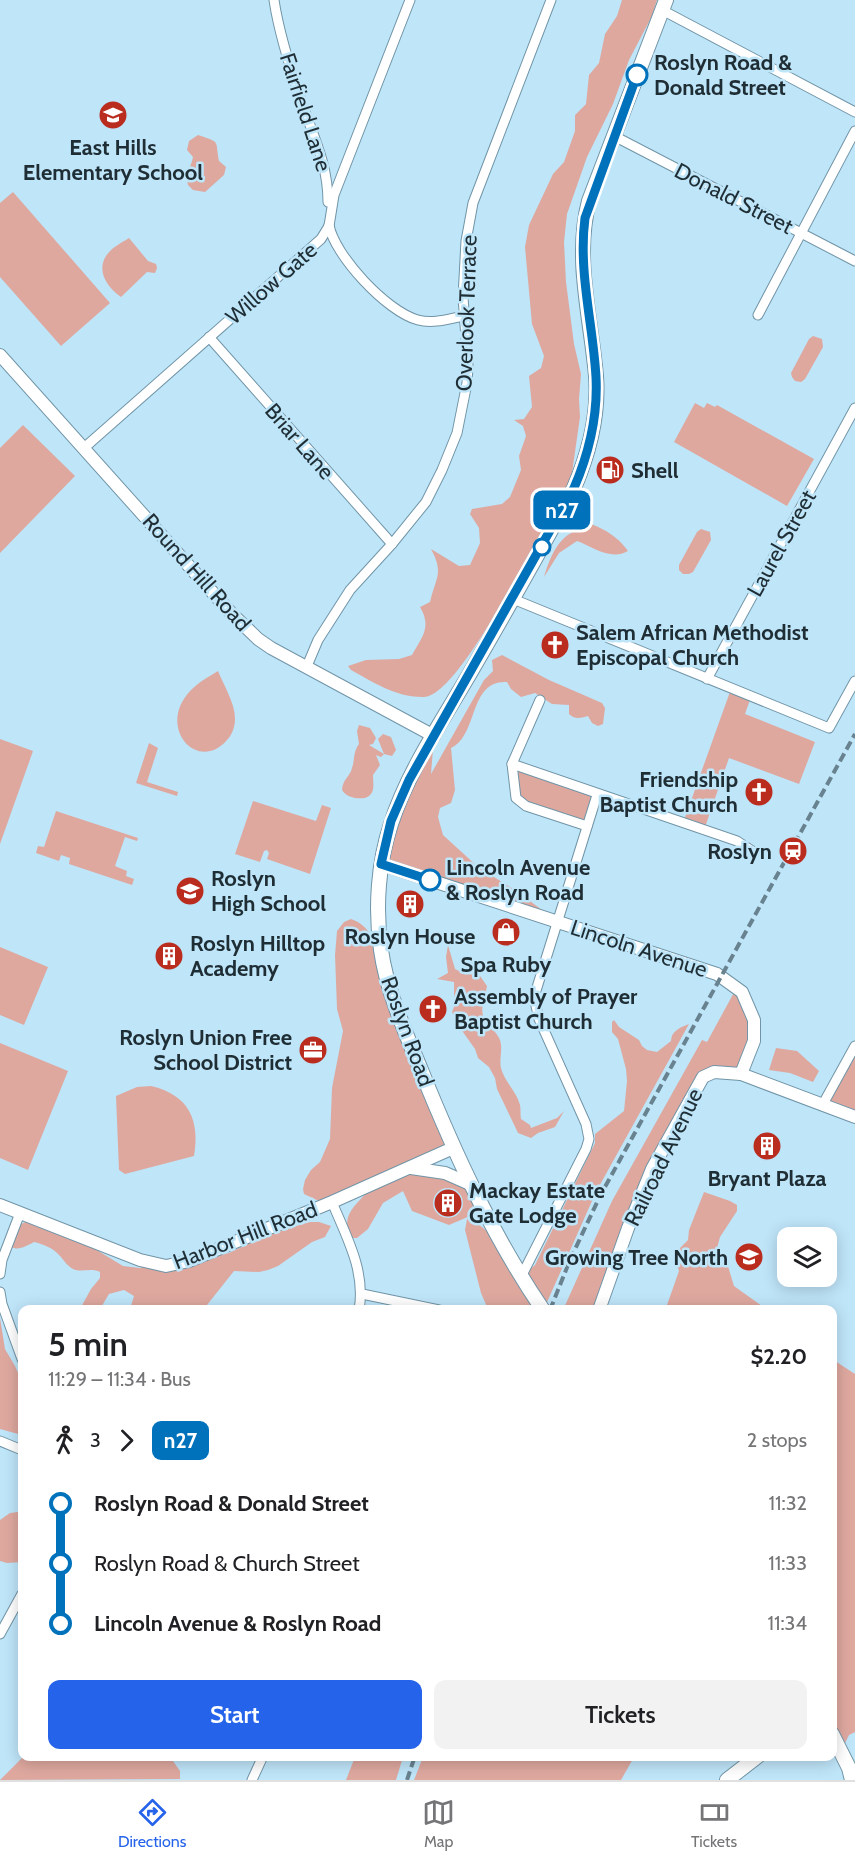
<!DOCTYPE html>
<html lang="en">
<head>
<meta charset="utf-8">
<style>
	:root { --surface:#fff; --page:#f2f2f2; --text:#202124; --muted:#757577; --line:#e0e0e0; --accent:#2563eb }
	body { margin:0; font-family:Cabin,sans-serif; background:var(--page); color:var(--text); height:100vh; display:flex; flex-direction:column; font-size:22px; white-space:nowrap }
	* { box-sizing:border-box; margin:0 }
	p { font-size:20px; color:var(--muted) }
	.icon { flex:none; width:33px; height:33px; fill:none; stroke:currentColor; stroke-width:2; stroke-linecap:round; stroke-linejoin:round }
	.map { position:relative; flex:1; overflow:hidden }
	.panel { position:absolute; left:18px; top:1305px; width:819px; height:456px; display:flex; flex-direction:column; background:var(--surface); border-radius:12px; box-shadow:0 3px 15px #0003 }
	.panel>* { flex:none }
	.badge { padding:0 12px; border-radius:9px; font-size:21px; line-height:39px }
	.buttons { position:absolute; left:777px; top:1227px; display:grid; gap:12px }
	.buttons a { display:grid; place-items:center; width:60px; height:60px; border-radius:12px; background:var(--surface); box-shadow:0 3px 15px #0003; font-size:30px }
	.map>.badge { position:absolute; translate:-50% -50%; box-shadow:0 0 0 3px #fff }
	.legs { display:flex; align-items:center; gap:9px; height:66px; padding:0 30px; font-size:20px }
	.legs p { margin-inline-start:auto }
	.overview { display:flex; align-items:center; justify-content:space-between; height:102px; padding:0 30px }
	h1 { font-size:33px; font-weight:600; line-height:45px }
	.primary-button { display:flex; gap:12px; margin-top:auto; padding:12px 30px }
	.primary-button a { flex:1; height:69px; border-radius:12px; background:var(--accent); color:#fff; font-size:24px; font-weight:600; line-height:69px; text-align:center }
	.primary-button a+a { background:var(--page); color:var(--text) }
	ul { padding:0 30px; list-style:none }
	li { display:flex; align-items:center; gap:21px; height:60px; font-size:22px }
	li i { display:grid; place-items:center; width:9px; height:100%; margin:0 8px; background:currentColor }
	li i::after { content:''; width:15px; height:15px; margin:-8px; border:4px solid; border-radius:50%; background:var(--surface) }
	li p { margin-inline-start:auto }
	li:first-child i { background:linear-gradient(#0000 50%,currentColor 0) }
	li:last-child i { background:linear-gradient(currentColor 50%,#0000 0) }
	.dock { display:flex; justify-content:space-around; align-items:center; height:84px; border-top:2px solid var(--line); background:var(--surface); font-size:16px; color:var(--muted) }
	.dock a { display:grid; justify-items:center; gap:3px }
	.dock .on { color:var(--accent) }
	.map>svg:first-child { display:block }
	.green { fill:#dea89f }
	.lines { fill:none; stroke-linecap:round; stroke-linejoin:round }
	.minor-casing { stroke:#7195a7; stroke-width:11 }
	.tertiary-casing { stroke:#7195a7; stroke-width:14 }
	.secondary-casing { stroke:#7195a7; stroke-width:16 }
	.minor { stroke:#fff; stroke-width:9 }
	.tertiary { stroke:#fff; stroke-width:12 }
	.secondary { stroke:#fff; stroke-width:14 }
	.rail { stroke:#68828f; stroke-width:4; stroke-dasharray:9 4.5; stroke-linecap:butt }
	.line-1-casing { stroke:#fff; stroke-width:14 }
	.line-1 { stroke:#0072bc; stroke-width:9 }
	.stop-1-dot { fill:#fff; stroke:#0072bc; stroke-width:3 }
	.labels { text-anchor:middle; stroke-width:5; stroke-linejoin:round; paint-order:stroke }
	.stop-label { font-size:22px; font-weight:bold; fill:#1f2e35; stroke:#bfe5f9; text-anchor:start }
	.street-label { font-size:22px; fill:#1f2e35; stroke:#bfe5f9 }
	.poi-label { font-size:22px; font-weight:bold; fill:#1f2e35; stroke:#bfe5f9; text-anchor:start }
</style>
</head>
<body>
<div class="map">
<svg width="855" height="1780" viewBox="0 0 855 1780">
	<rect width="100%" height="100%" fill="#bfe5f9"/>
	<g class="green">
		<path d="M622,0H657L652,16L629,60L613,104L587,157L567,214L564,242L566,282L574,344L581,374L579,399L580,417L572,473L558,517C584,519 613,529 628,551C611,561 593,547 577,541L559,553L544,577C549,561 556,540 573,532L561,523C556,526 550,529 545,533C539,539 534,549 530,556C512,583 454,696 424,697C397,698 373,682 351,670L348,666L366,660L399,659L412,655C422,637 432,627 420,607L430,602C436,577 444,573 431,549L459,566L470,565L480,543L479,528L470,514L472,509L502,504L510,497L521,470L519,456L526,436L523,426L514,420L524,419L532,407L529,376L541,368L544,356L532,324L525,247L529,225L553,174L564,162L575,131V115L586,104L589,75L599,63L605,34L617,16Z"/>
		<path d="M198,135C221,143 215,139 219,161L226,167L224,175L205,192L193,190L188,185C185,173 191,168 193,157L187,150L189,141Z"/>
		<path d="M13,192L110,303L61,346L0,277V203Z"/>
		<path d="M129,238L148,261L156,264L157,268L155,273L147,272L121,297C108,288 96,272 106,256C111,248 121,243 129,238Z"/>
		<path d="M813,336L822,339L823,347L805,379L801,382L795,381L792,377L791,373L809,339Z"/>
		<path d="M695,403L704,408L707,403L715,407L717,405L814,459L787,506L674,442Z"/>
		<path d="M23,425L75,476L0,553V448Z"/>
		<path d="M701,529L710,532L711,540L693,572L689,574H683L679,570V565L697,532Z"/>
		<path d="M502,655L549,680L602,703L605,708L603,724L598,726L592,723L588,716C580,718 576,720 569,714V705L552,704L535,693L521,697L511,689L507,682C468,680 479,735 451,748L455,790L451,803L440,808L438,817L443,835L478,867L515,890L557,921L381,864L390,826L434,736L431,774L484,680L493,671L492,660Z"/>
		<path d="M218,671C224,686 235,703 235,719C235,727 232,735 227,740C198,774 155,727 191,690C199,682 208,677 218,671Z"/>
		<path d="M731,689L751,697L745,714L815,742L799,784L729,758L704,830L683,823Z"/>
		<path d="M359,725L370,728L376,738L373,744L369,745L384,754L378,739L383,734L391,737L396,750L392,756L384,754L381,757L376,755L380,765L373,775C373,785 376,794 365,798C357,799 347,798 342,790C343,778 350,777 352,768C355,759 353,752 359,744L357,731Z"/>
		<path d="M0,739L33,751L0,844Z"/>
		<path d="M149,743L158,748L147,782L178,792L177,796L136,783Z"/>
		<path d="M512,764L597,795L587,826L520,802Z"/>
		<path d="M253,801L316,821L322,805L331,808L310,874L267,859L269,853L267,850L264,851L260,862L235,854Z"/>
		<path d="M56,811L138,838L137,841L125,837L115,866L127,871L126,876L134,879L132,885L69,864L70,858L61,855L59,861L36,853L38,846L44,847Z"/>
		<path d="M351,919C368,925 373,938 381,954L453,1148L411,1167L470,1184L484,1210L449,1225L412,1211L403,1191L383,1203L368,1229L357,1238H353C338,1218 355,1206 368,1191L319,1201L304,1194L303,1189L305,1180L311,1170L320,1162L330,1139L332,1088L343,1031L337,1009L335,955L337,931L344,922Z"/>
		<path d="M448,945L455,969L463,973L480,976L487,986C485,998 478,1010 486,1022C490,1028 497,1032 500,1040C503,1049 499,1059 501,1068C504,1081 517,1092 520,1105C521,1110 520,1114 521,1119L530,1125L531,1128L557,1118L564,1111L555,1127L538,1133L531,1138L518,1133L497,1089L495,1078L489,1067L478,1058L475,1049L458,1025L452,1012L454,1007V982L437,979L448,973L446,957Z"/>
		<path d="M0,947L48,967L24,1025L0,1015Z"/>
		<path d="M737,987L754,1020L741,1074L714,1072L678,1123L599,1309L563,1310L612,1201L702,1040L707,1042Z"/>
		<path d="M614,1020L619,1027L639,1040L642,1046L647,1050L657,1052L671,1041C671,1031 681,1027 689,1024L596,1192L544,1309H488L481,1293L465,1230L467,1219C491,1226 507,1258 521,1277L535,1265L595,1143V1134L624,1111L627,1081L626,1069L618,1039L612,1032V1022Z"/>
		<path d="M0,1043L68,1071L28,1170L0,1158Z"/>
		<path d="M855,1046V1117L824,1104Z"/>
		<path d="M776,1048L797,1051L819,1071L813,1082L790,1073L769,1070Z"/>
		<path d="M151,1086C189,1095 200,1120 194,1156L125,1174L119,1170L116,1096L137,1087Z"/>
		<path d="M704,1192L730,1201L737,1205V1211L720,1237L717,1248L719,1253L727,1263L734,1286L766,1309H663L667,1305L679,1271L674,1257L678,1250L688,1240L689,1230Z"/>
		<path d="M27,1221L72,1235L123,1266L140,1268L152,1264L177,1265L229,1253L269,1234L310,1222H319L331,1226L325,1237L312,1242L278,1266L268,1270L259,1272L234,1271L203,1310L130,1309L134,1296L124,1290L109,1294L100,1309H80L91,1289L100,1278V1272C91,1267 82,1273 73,1269C66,1265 64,1260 59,1255C53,1248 43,1244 34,1242C26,1246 19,1251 11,1247L16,1227Z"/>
		<path d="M0,1318L5,1349L15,1366L22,1382V1435L0,1429Z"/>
		<path d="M832,1359L855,1374V1732L849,1735L844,1745L832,1734Z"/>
		<path d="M18,1512H22V1562L7,1563L0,1561V1520L10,1513Z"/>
		<path d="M23,1757H174L173,1761L180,1771V1779L0,1780Z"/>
		<path d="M355,1757V1756L403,1757L396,1780H346Z"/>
		<path d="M423,1757V1756L634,1757L621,1780H414Z"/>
	</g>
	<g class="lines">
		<g class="minor-casing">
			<g id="minor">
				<path d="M274,0C279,34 291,71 302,103C314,138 328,165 328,202"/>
				<path d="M662,10L855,112"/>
				<path d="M614,136L855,261"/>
				<path d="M329,225C334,255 387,312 418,320C433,324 448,319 463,316"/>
				<path d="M758,315L855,131"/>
				<path d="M209,337L392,544"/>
				<path d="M84,448L321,239L329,226L334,195L410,0"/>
				<path d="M513,599L829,728L855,681"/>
				<path d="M307,666L318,640L350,590L392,544L426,502L442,470L457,433L467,383L468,366L463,297L466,241L473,203L551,0"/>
				<path d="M707,679L855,408"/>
				<path d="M540,700L512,764L516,798L526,806L587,826"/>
				<path d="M512,764L737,841L754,852"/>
				<path d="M823,1104L855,1046"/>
				<path d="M332,1202C346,1236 366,1271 359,1310"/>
				<path d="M0,1274L2,1260L20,1213"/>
				<path d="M521,1277L586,1149L589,1139L586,1124L539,1019L534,997L597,795"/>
				<path d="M0,1292L2,1304L22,1359"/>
				<path d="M362,1294L439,1310"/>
				<path d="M0,1441L22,1450"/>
				<path d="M0,1634L22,1594"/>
				<path d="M252,1780L263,1756"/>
			</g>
		</g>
		<g class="tertiary-casing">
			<g id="tertiary">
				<path d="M0,355L231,613L258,639L271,648L434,736"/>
				<path d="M381,864L717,974L742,992L754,1020V1041L741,1074"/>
				<path d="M411,1168L445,1173L470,1184"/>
				<path d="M0,1205L140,1260L166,1266L189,1261L332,1202L453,1148"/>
				<path d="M599,1310L628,1228L652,1169L703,1077L714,1072L741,1074L855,1117"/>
			</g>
		</g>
		<g class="secondary-casing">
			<g id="secondary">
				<path d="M543,1310C492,1235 455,1154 421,1070C405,1031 387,992 381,950C375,909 378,863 391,824C407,773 442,721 469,675C505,613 540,551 574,488C589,453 599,415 596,376C591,318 574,258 589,201L666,0"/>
				<path d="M832,1734L849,1768L852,1780"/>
				<path d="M727,1780L758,1756"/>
			</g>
		</g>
		<use href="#minor" class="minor"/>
		<use href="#tertiary" class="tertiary"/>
		<use href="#secondary" class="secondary"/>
		<g class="rail">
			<path d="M550,1310L570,1260L600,1196L855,734"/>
			<path d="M407,1780L415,1756"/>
		</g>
	</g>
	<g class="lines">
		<g class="line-1-casing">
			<path id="line-1" d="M430,880L381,864L391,821L409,780L574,488C589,453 598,416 596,377C593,324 578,271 585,218L637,75"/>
		</g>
		<use href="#line-1" class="line-1"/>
	</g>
	<defs>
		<g id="school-disc" transform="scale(1.5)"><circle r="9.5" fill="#b92c1e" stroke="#bfe5f9"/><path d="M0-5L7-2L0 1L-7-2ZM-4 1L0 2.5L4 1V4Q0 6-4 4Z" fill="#fff"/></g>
		<g id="fuel-disc" transform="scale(1.5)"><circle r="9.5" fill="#b92c1e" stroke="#bfe5f9"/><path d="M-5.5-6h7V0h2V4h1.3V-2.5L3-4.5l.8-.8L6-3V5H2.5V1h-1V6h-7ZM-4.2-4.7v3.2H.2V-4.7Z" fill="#fff"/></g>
		<g id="church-disc" transform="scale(1.5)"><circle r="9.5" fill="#b92c1e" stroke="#bfe5f9"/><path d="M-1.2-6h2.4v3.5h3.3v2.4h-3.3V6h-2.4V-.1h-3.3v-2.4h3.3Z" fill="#fff"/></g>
		<g id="station-disc" transform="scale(1.5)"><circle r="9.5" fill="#b92c1e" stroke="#bfe5f9"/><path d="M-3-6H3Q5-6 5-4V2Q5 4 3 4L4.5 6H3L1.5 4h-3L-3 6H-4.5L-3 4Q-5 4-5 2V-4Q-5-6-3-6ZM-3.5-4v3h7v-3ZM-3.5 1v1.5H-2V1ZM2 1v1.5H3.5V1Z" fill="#fff"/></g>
		<g id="building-disc" transform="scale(1.5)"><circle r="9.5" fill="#b92c1e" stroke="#bfe5f9"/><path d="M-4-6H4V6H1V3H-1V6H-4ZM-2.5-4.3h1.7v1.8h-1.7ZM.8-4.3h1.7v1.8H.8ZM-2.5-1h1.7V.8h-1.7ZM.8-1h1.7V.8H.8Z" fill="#fff"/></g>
		<g id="shop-disc" transform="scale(1.5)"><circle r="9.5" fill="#b92c1e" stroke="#bfe5f9"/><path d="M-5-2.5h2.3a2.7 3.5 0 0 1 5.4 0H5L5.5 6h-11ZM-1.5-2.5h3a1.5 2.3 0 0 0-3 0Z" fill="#fff"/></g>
		<g id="office-disc" transform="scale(1.5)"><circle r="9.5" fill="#b92c1e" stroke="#bfe5f9"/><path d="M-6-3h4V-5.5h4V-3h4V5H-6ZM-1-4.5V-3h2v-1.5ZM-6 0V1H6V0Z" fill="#fff"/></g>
	</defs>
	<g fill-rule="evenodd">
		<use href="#school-disc" x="113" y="115"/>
		<use href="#fuel-disc" x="610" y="470"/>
		<use href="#church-disc" x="555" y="645"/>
		<use href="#church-disc" x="759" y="792"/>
		<use href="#station-disc" x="793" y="851"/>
		<use href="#school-disc" x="190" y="891"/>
		<use href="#building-disc" x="410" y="904"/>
		<use href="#shop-disc" x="506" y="932"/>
		<use href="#building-disc" x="169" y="956"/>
		<use href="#church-disc" x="433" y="1009"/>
		<use href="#office-disc" x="313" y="1050"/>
		<use href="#building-disc" x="767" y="1146"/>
		<use href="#building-disc" x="448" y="1203"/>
		<use href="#school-disc" x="749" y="1257"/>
	</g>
	<g class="stop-1-dot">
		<circle cx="637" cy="75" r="10"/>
		<circle cx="542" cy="547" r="8"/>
		<circle cx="430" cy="880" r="10"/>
	</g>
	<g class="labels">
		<g class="stop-label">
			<text x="654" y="70">Roslyn Road &amp;<tspan x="654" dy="25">Donald Street</tspan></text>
			<text x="446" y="875">Lincoln Avenue<tspan x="446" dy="25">&amp; Roslyn Road</tspan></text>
		</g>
		<g class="street-label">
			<text transform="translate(306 112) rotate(72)" y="8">Fairfield Lane</text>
			<text transform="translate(734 198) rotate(27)" y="8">Donald Street</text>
			<text transform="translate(271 283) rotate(-41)" y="8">Willow Gate</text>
			<text transform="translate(466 313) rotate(-88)" y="8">Overlook Terrace</text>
			<text transform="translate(300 441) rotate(49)" y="8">Briar Lane</text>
			<text transform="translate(781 543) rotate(-61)" y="8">Laurel Street</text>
			<text transform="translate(197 572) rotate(48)" y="8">Round Hill Road</text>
			<text transform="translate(639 948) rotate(18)" y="8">Lincoln Avenue</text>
			<text transform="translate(408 1031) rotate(70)" y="8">Roslyn Road</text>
			<text transform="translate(663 1157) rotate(-64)" y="8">Railroad Avenue</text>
			<text transform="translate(245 1235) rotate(-21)" y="8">Harbor Hill Road</text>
		</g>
		<g class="poi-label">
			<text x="113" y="155" text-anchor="middle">East Hills<tspan x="113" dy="25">Elementary School</tspan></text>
			<text x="631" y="478">Shell</text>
			<text x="576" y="640">Salem African Methodist<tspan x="576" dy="25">Episcopal Church</tspan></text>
			<text x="738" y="787" text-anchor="end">Friendship<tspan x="738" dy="25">Baptist Church</tspan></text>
			<text x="772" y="859" text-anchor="end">Roslyn</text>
			<text x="211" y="886">Roslyn<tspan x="211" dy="25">High School</tspan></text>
			<text x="410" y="944" text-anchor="middle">Roslyn House</text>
			<text x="190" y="951">Roslyn Hilltop<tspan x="190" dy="25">Academy</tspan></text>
			<text x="506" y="972" text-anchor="middle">Spa Ruby</text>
			<text x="454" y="1004">Assembly of Prayer<tspan x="454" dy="25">Baptist Church</tspan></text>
			<text x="292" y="1045" text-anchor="end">Roslyn Union Free<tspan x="292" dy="25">School District</tspan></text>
			<text x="767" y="1186" text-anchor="middle">Bryant Plaza</text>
			<text x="469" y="1198">Mackay Estate<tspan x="469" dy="25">Gate Lodge</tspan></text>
			<text x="728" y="1265" text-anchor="end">Growing Tree North</text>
		</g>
	</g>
</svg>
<div class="buttons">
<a><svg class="icon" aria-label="layers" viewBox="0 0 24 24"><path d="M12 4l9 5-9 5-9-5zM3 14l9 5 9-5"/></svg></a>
</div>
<b class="badge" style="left:562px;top:510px;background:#0072bc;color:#fff">n27</b>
<section class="panel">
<div class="overview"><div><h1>5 min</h1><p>11:29 – 11:34 · Bus</p></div><b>$2.20</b></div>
<div class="legs"><svg class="icon" aria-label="walk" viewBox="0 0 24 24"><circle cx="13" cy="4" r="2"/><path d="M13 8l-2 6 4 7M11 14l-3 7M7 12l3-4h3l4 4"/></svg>3<svg class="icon" aria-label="forward" viewBox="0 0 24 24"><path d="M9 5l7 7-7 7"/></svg><b class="badge" style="background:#0072bc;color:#fff">n27</b><p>2 stops</p></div>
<ul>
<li><i style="color:#0072bc"></i><b>Roslyn Road &amp; Donald Street</b><p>11:32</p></li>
<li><i style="color:#0072bc"></i><span>Roslyn Road &amp; Church Street</span><p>11:33</p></li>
<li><i style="color:#0072bc"></i><b>Lincoln Avenue &amp; Roslyn Road</b><p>11:34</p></li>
</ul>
<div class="primary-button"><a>Start</a><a>Tickets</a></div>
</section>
</div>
<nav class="dock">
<a class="on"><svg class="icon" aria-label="directions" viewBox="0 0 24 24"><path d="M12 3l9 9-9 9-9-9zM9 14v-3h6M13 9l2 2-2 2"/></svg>Directions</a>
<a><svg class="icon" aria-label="map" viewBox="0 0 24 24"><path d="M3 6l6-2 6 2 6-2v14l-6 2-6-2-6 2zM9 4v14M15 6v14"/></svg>Map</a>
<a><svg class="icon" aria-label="tickets" viewBox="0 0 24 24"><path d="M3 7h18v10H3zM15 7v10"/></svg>Tickets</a>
</nav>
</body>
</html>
